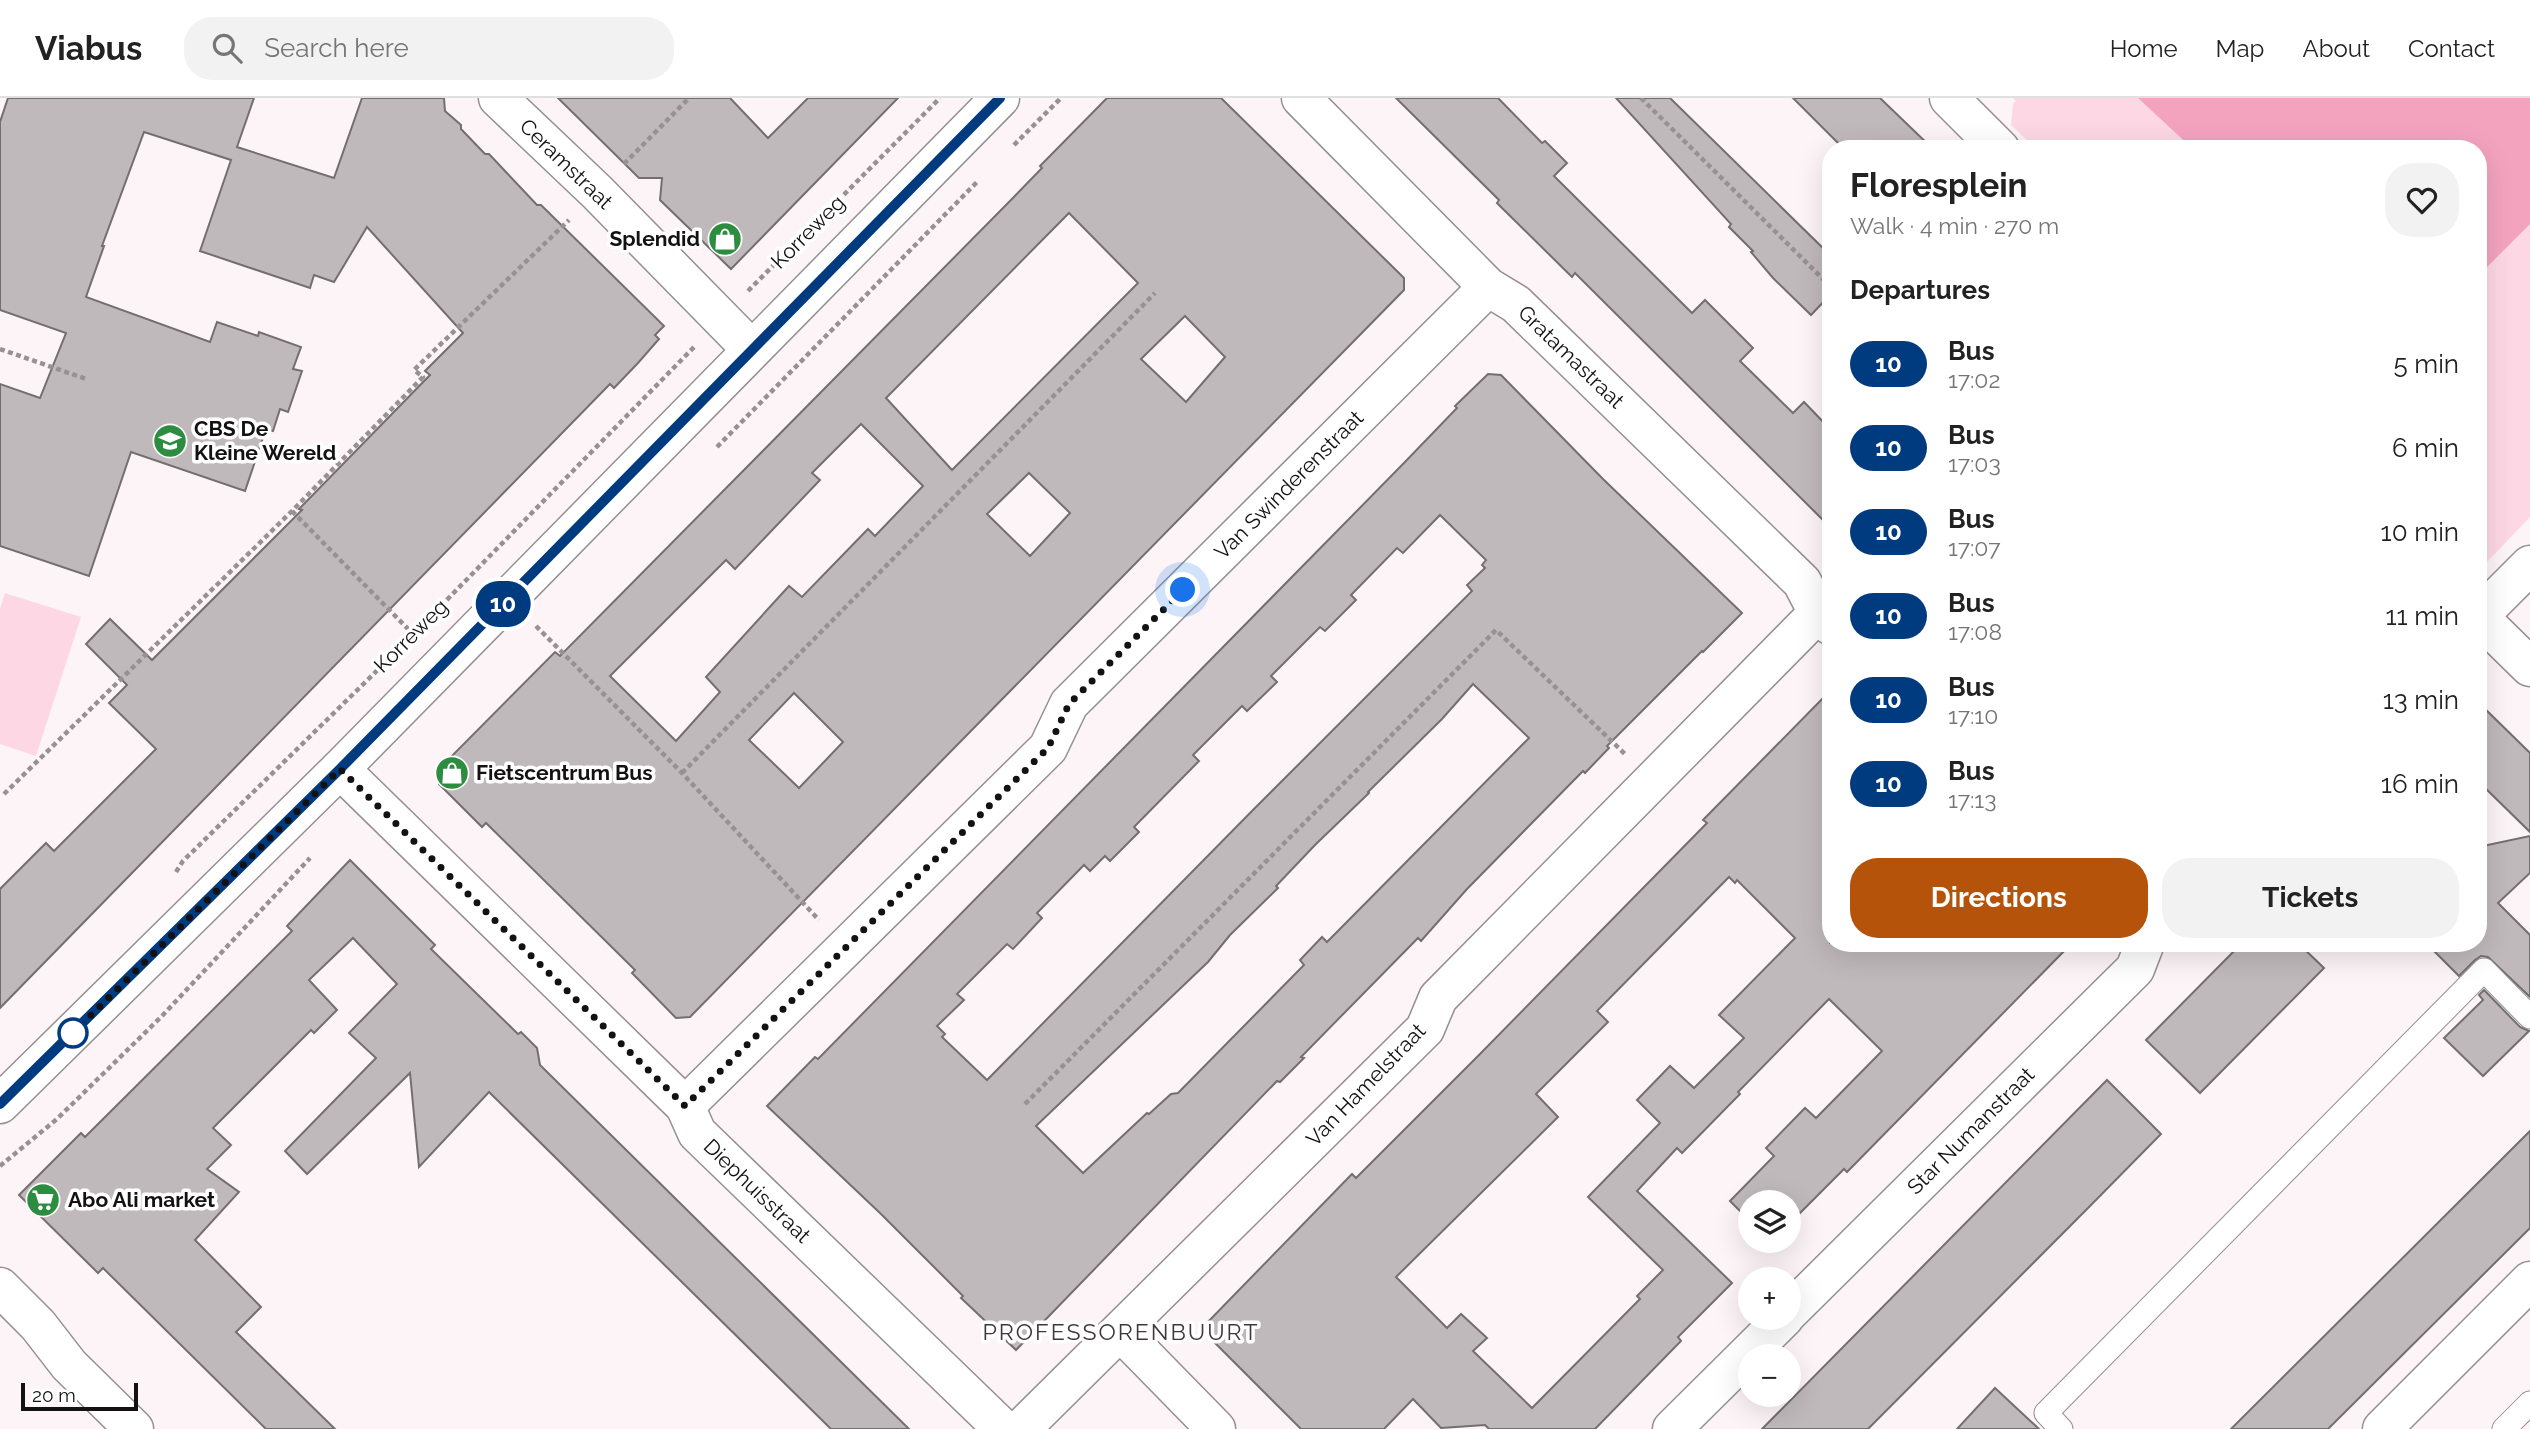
<!DOCTYPE html>
<html lang="en">
<head>
<meta charset="utf-8">
<style>
	:root { --surface:#fff; --page:#f2f2f2; --text:#222; --muted:#767676; --line:#e0e0e0; --accent:#b45309 }
	body { margin:0; font-family:Raleway,sans-serif; background:var(--page); color:var(--text); height:100vh; display:flex; flex-direction:column; font-size:26px; white-space:nowrap }
	* { box-sizing:border-box; margin:0 }
	p { font-size:23px; color:var(--muted) }
	.icon { flex:none; width:38px; height:38px; fill:none; stroke:currentColor; stroke-width:2; stroke-linecap:round; stroke-linejoin:round }
	.map { position:relative; flex:1; overflow:hidden }
	.details { position:absolute; left:1822px; top:42px; width:665px; height:812px; display:flex; flex-direction:column; background:var(--surface); border-radius:28px; box-shadow:0 7px 28px #0002 }
	.details>* { flex:none }
	.badge { padding:0 14px; border-radius:23px; font-size:24px; line-height:46px }
	.fabs { position:absolute; left:1738px; top:1092px; display:grid; gap:14px }
	.fabs a { display:grid; place-items:center; width:63px; height:63px; border-radius:50%; background:var(--surface); box-shadow:0 7px 28px #0002; font-size:35px }
	.scale { position:absolute; left:21px; bottom:18px; width:117px; box-sizing:border-box; padding-left:7px; border:4px solid #131112; border-top:0; font-size:19px; line-height:24px; white-space:nowrap; color:#131112; -webkit-text-stroke:5px #fff; paint-order:stroke }
	.you { position:absolute; width:35px; height:35px; margin:-18px; border:5px solid #fff; border-radius:50%; background:#1a73e8; box-shadow:0 0 0 10px #1a73e833 }
	.map>.badge { position:absolute; translate:-50% -50%; box-shadow:0 0 0 4px #fff }
	h2 { padding:0 28px; font-size:26px; line-height:63px }
	.round { display:grid; place-items:center; flex:none; width:74px; height:74px; border-radius:28px; background:var(--page) }
	.head { display:flex; align-items:center; justify-content:space-between; height:119px; padding:0 28px }
	h1 { font-size:33px; font-weight:700; line-height:52px }
	.cta { display:flex; gap:14px; margin-top:auto; padding:14px 28px }
	.cta a { flex:1; height:80px; border-radius:28px; background:var(--accent); color:#fff; font-size:28px; font-weight:700; line-height:80px; text-align:center }
	.cta a+a { background:var(--page); color:var(--text) }
	ul { padding:0; list-style:none }
	li { display:flex; align-items:center; gap:21px; height:84px; padding:0 28px }
	li div { flex:1 }
	li b { display:block; font-size:26px }
	li em { font-style:normal }
	li .badge { min-width:77px; font-weight:700; text-align:center }
	header { display:flex; align-items:center; gap:42px; box-sizing:border-box; height:98px; padding:0 35px; background:var(--surface); border-bottom:2px solid var(--line) }
	header strong { font-size:33px }
	nav { display:flex; gap:38px; margin-inline-start:auto; font-size:24px }
	.search { width:490px; height:63px; background:var(--page); display:flex; align-items:center; gap:18px; box-sizing:border-box; padding:0 24px; border-radius:28px; color:var(--muted); font-size:26px }
	.map>svg:first-child { display:block }
	.green { fill:#fdd8e4 }
	.water { fill:#f4a3bf }
	.building { fill:#c0b9bb; stroke:#756e70; stroke-width:2; fill-rule:evenodd }
	.lines { fill:none; stroke-linecap:round; stroke-linejoin:round }
	.lane-casing { stroke:#968f91; stroke-width:25 }
	.street-casing { stroke:#968f91; stroke-width:41 }
	.secondary-casing { stroke:#968f91; stroke-width:41 }
	.path { stroke:#979193; stroke-width:4.5; stroke-dasharray:5 3.5; stroke-linecap:butt }
	.lane { stroke:#fff; stroke-width:23 }
	.street { stroke:#fff; stroke-width:38 }
	.secondary { stroke:#fff; stroke-width:38 }
	.line-casing { stroke:#fff; stroke-width:16 }
	.line { stroke:#003b80; stroke-width:10 }
	.walk { stroke:#131112; stroke-width:7; stroke-dasharray:0 12.6 }
	.stop-dot { fill:#fff; stroke:#003b80; stroke-width:3.5 }
	.labels { text-anchor:middle; stroke-width:7; stroke-linejoin:round; paint-order:stroke }
	.street-label { font-size:21px; fill:#131112; stroke:#fff }
	.poi-label { font-size:21px; font-weight:bold; fill:#131112; stroke:#fff; text-anchor:start }
	.neighbourhood-label { font-size:23px; letter-spacing:2px; fill:#3e383a; stroke:#fff }
</style>
</head>
<body>
<header>
<strong>Viabus</strong>
<div class="search"><svg class="icon" aria-label="search" viewBox="0 0 24 24"><circle cx="10" cy="10" r="6"/><path d="M15 15l6 6"/></svg>Search here</div>
<nav><a>Home</a><a>Map</a><a>About</a><a>Contact</a></nav>
</header>
<div class="map">
<svg width="2530" height="1331" viewBox="0 0 2530 1331">
	<rect width="100%" height="100%" fill="#fcf4f6"/>
	<g class="green">
		<path d="M2013,0H2530V419L2488,463L2478,464V51H2036L2011,27L2013,6L2016,3Z"/>
		<path d="M5,495L81,519L36,658L0,646V511Z"/>
	</g>
	<path class="water" d="M2138,0H2530V126L2478,178V51H2193Z"/>
	<g class="building">
		<path d="M8,0H254L237,49L334,80L362,0H444L445,13L461,27V31L485,56H489L537,107H541L664,228L655,237L659,241L638,265L614,290L610,286L0,910V791L46,745L54,753L156,651L109,605L127,587L86,546L110,521L152,562L302,412L299,411L430,277L425,273L463,235L367,129L334,184L314,177L310,190L200,153L231,62L144,34L102,148H104L86,199L210,244L217,224L258,238L259,234L301,249L293,271L302,273L288,314L280,311L273,333L266,331L245,393L131,354L89,478L0,448V286L40,300L66,235L0,212V24Z"/>
		<path d="M558,0H730L768,40L808,0H898L731,171L660,102L662,80H639Z"/>
		<path d="M1107,0H1221L1404,180V192L690,919L676,920L632,875L635,872L486,725L482,729L439,686L438,672L555,554L560,558L1008,105L1042,70L1040,68ZM1069,115L1138,185L952,372L886,300ZM1185,218L1225,259L1186,304L1141,261ZM861,326L923,388L875,438L868,431L802,499L789,488L706,579L720,594L676,643L610,578L726,462L735,471L820,382L812,375ZM1029,375L1070,415L1030,458L987,416ZM794,595L843,644L799,690L749,642Z"/>
		<path d="M1396,0H1498L1542,45L1545,43L1567,65L1554,78L1692,215L1705,202L1753,250L1740,263L1793,315L1804,304L1830,331V429L1575,175L1572,179L1497,105L1499,102Z"/>
		<path d="M1616,0H1670L1830,157V197L1811,217L1773,180L1751,154L1753,153L1729,129L1731,126Z"/>
		<path d="M1793,0H1880L1933,51H1844Z"/>
		<path d="M1488,276L1501,277L1603,381L1742,515L1703,554L1702,553L1607,648L1609,650L1585,675L1583,673L1467,791L1421,843L1418,840L1301,959L1304,960L1280,984L1277,983L1016,1252L961,1200L963,1198L881,1116L767,1008L815,959L818,961L1403,366L1457,310L1455,308ZM1440,417L1486,462L1482,467L1485,470L1467,487L1472,493L1251,714L987,982L942,939L945,936L937,928L964,902L957,896L1007,846L1013,851L1042,820L1037,815L1084,767L1090,773L1105,758L1110,763L1139,734L1134,729L1199,663L1193,657L1242,608L1247,613L1277,584L1271,578L1320,529L1325,533L1356,502L1351,497L1397,450L1403,455ZM1473,586L1529,640L1327,844L1322,839L1300,862L1304,867L1178,995L1171,996L1149,1016L1147,1015L1083,1075L1036,1028L1208,864L1230,837L1278,790L1276,788L1315,747L1369,695L1368,694L1442,621Z"/>
		<path d="M1830,593V845H2072L1847,1074L1844,1071L1788,1127V1104H1750V1123L1730,1103L1774,1058L1766,1050L1805,1010L1816,1020L1882,953L1829,901L1738,994L1740,996L1682,1055L1677,1050L1637,1093L1732,1185L1678,1239L1681,1243L1595,1331H1489L1485,1327L1441,1330L1413,1301L1384,1331H1301L1201,1231L1352,1076L1356,1080L1478,958L1707,725L1703,722ZM1729,779L1735,785L1737,782L1795,840L1719,917L1744,940L1694,990L1670,968L1637,1002L1660,1025L1588,1099L1663,1172L1637,1198L1640,1201L1532,1310L1473,1253L1487,1240L1461,1216L1447,1230L1396,1179L1558,1019L1536,996L1608,924L1597,913Z"/>
		<path d="M2478,604L2530,655V734L2478,683Z"/>
		<path d="M2530,738V775L2498,805L2530,837V899L2488,859L2481,858L2475,862L2459,878L2426,845H2478V749Z"/>
		<path d="M350,762L435,847L431,851L518,936L521,934L537,950L540,967L909,1331H831L489,994L419,1069L410,975L307,1076L285,1053L376,960L349,935L397,886L353,840L309,882L337,912L314,935L311,932L213,1030L231,1047L207,1071L239,1094L195,1142L261,1209L236,1234L335,1331H266L103,1170L98,1175L19,1097L81,1035L85,1039L292,833L287,828Z"/>
		<path d="M2242,845H2298L2324,870L2200,995L2146,942Z"/>
		<path d="M2484,892L2520,929L2529,933L2483,978L2444,940L2483,902L2479,897Z"/>
		<path d="M2107,982L2161,1036L2092,1106L1868,1331H1762Z"/>
		<path d="M2530,1033V1130L2328,1331H2231Z"/>
		<path d="M1995,1290L2039,1331H1957Z"/>
	</g>
	<g class="lines">
		<g class="lane-casing">
			<g id="lane">
				<path d="M2061,1331L2046,1315L2484,872L2530,919"/>
				<path d="M2504,1331L2530,1305"/>
			</g>
		</g>
		<g class="street-casing">
			<g id="street">
				<path d="M498,0L597,94L751,251"/>
				<path d="M1301,0L1488,189L1516,206L1802,484L1818,515L1830,527"/>
				<path d="M1949,0L2000,51"/>
				<path d="M2478,518L2530,569"/>
				<path d="M2478,519L2530,467"/>
				<path d="M340,671L685,1008L697,1035L1003,1331"/>
				<path d="M685,1008L1048,650L1069,606L1488,189"/>
				<path d="M0,1189L38,1227L69,1267L134,1331"/>
				<path d="M1788,1215L2135,871L2145,845"/>
				<path d="M1121,1234L1216,1331"/>
				<path d="M1021,1331L1425,931L1438,900L1818,515"/>
				<path d="M1672,1331L1784,1220"/>
				<path d="M2382,1331L2530,1183"/>
			</g>
		</g>
		<g class="secondary-casing">
			<path id="secondary" d="M0,1006L340,671L1000,0"/>
		</g>
		<g class="path">
			<path d="M1641,0L1830,188"/>
			<path d="M1014,47L1061,0"/>
			<path d="M624,66L689,0"/>
			<path d="M748,193L940,0"/>
			<path d="M0,251L86,281"/>
			<path d="M717,349L978,83"/>
			<path d="M292,413L413,536"/>
			<path d="M435,514L696,247"/>
			<path d="M536,528L682,675L819,822"/>
			<path d="M682,675L1155,195"/>
			<path d="M4,696L292,413L423,279L414,272L569,122"/>
			<path d="M176,774L183,763L395,555"/>
			<path d="M1025,1006L1496,532L1626,657"/>
			<path d="M0,1068L57,1021L108,971L162,918L310,760"/>
		</g>
		<use href="#lane" class="lane"/>
		<use href="#street" class="street"/>
		<use href="#secondary" class="secondary"/>
	</g>
	<g class="lines">
		<g class="line-casing">
			<path id="line" d="M0,1006L340,671L1000,0"/>
		</g>
		<use href="#line" class="line"/>
		<path class="walk" d="M73,935L340,671L685,1008L1048,650L1069,606L1183,492"/>
	</g>
	<defs>
		<g id="shop-disc" transform="scale(1.75)"><circle r="9.5" fill="#2c8c3f" stroke="#fff"/><path d="M-5-2.5h2.3a2.7 3.5 0 0 1 5.4 0H5L5.5 6h-11ZM-1.5-2.5h3a1.5 2.3 0 0 0-3 0Z" fill="#fff"/></g>
		<g id="school-disc" transform="scale(1.75)"><circle r="9.5" fill="#2c8c3f" stroke="#fff"/><path d="M0-5L7-2L0 1L-7-2ZM-4 1L0 2.5L4 1V4Q0 6-4 4Z" fill="#fff"/></g>
		<g id="supermarket-disc" transform="scale(1.75)"><circle r="9.5" fill="#2c8c3f" stroke="#fff"/><path d="M-6-5.5h2.5l.6 2H6L4.5 2H-2.5L-4.4-4H-6ZM-1.5 3.2a1.3 1.3 0 1 0 .1 0ZM3 3.2a1.3 1.3 0 1 0 .1 0Z" fill="#fff"/></g>
	</defs>
	<g fill-rule="evenodd">
		<use href="#shop-disc" x="725" y="141"/>
		<use href="#school-disc" x="170" y="343"/>
		<use href="#shop-disc" x="452" y="675"/>
		<use href="#supermarket-disc" x="43" y="1102"/>
	</g>
	<circle class="stop-dot" cx="73" cy="935" r="14"/>
	<g class="labels">
		<g class="street-label">
			<text transform="translate(566 66) rotate(44)" y="7">Ceramstraat</text>
			<text transform="translate(808 134) rotate(-45)" y="7">Korreweg</text>
			<text transform="translate(1571 259) rotate(44)" y="7">Gratamastraat</text>
			<text transform="translate(1289 387) rotate(-45)" y="7">Van Swinderenstraat</text>
			<text transform="translate(411 538) rotate(-45)" y="7">Korreweg</text>
			<text transform="translate(1366 987) rotate(-46)" y="7">Van Hamelstraat</text>
			<text transform="translate(1971 1033) rotate(-45)" y="7">Star Numanstraat</text>
			<text transform="translate(757 1093) rotate(44)" y="7">Diephuisstraat</text>
		</g>
		<g class="poi-label">
			<text x="700" y="148" text-anchor="end">Splendid</text>
			<text x="194" y="338">CBS De<tspan x="194" dy="24">Kleine Wereld</tspan></text>
			<text x="476" y="682">Fietscentrum Bus</text>
			<text x="68" y="1109">Abo Ali market</text>
		</g>
		<g class="neighbourhood-label">
			<text x="1121" y="1242">PROFESSORENBUURT</text>
		</g>
	</g>
</svg>
<div class="fabs">
<a><svg class="icon" aria-label="layers" viewBox="0 0 24 24"><path d="M12 4l9 5-9 5-9-5zM3 14l9 5 9-5"/></svg></a>
<a>+</a>
<a>−</a>
</div>
<div class="scale">20 m</div>
<div class="you" style="left:1183px;top:492px"></div>
<b class="badge" style="left:503px;top:506px;background:#003b80;color:#fff">10</b>
<section class="details">
<div class="head"><div><h1>Floresplein</h1><p>Walk · 4 min · 270 m</p></div><a class="round"><svg class="icon" aria-label="heart" viewBox="0 0 24 24"><path d="M12 20l-8-8c-3-5 5-10 8-4 3-6 11-1 8 4z"/></svg></a></div>
<h2>Departures</h2>
<ul>
<li><span class="badge" style="background:#003b80;color:#fff">10</span><div><b>Bus</b><p>17:02</p></div><em>5 min</em></li>
<li><span class="badge" style="background:#003b80;color:#fff">10</span><div><b>Bus</b><p>17:03</p></div><em>6 min</em></li>
<li><span class="badge" style="background:#003b80;color:#fff">10</span><div><b>Bus</b><p>17:07</p></div><em>10 min</em></li>
<li><span class="badge" style="background:#003b80;color:#fff">10</span><div><b>Bus</b><p>17:08</p></div><em>11 min</em></li>
<li><span class="badge" style="background:#003b80;color:#fff">10</span><div><b>Bus</b><p>17:10</p></div><em>13 min</em></li>
<li><span class="badge" style="background:#003b80;color:#fff">10</span><div><b>Bus</b><p>17:13</p></div><em>16 min</em></li>
</ul>
<div class="cta"><a>Directions</a><a>Tickets</a></div>
</section>
</div>
</body>
</html>
